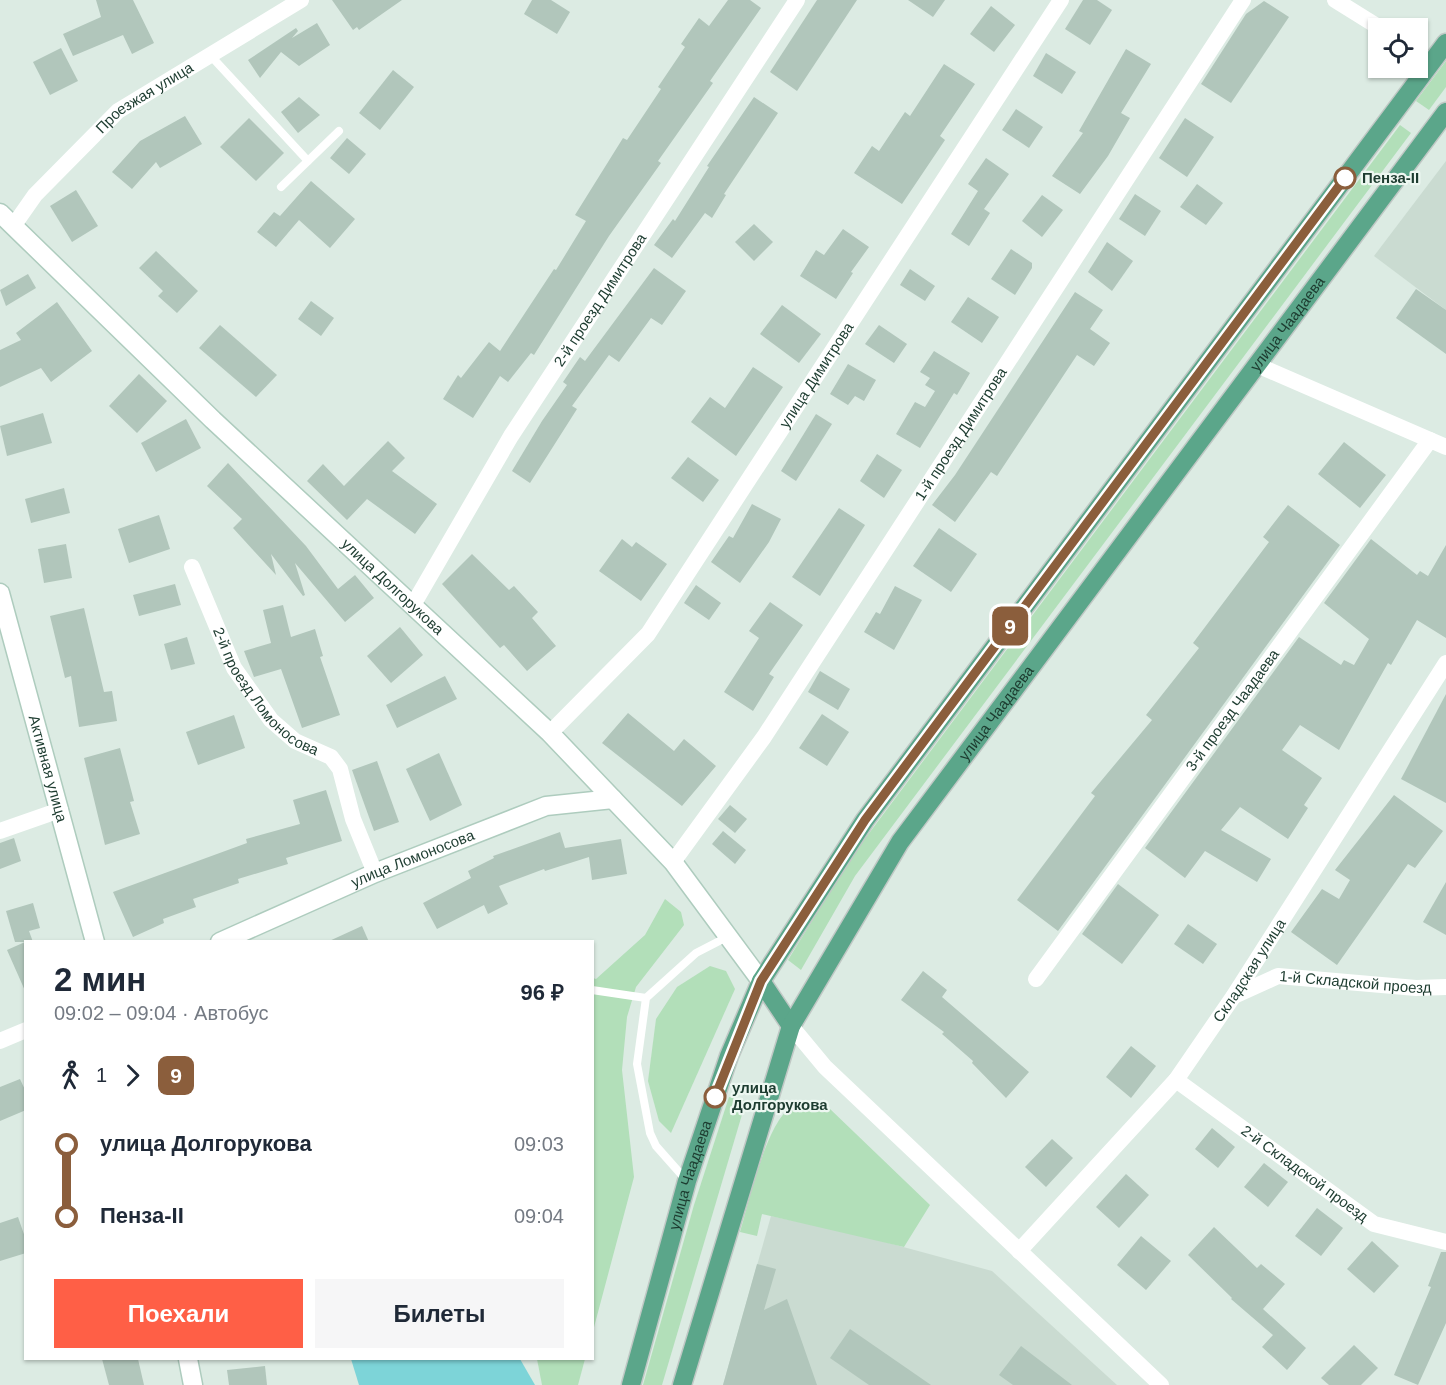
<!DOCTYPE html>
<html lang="ru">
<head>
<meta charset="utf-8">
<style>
	:root { --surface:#fff; --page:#f6f6f7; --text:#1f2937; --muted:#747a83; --accent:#ff5f46 }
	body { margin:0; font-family:Arial,sans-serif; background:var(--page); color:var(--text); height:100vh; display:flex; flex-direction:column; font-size:22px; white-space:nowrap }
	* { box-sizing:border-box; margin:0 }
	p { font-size:20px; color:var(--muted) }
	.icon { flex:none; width:33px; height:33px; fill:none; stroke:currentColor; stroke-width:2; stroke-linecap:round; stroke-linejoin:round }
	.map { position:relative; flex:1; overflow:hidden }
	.drawer { position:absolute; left:24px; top:940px; width:570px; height:420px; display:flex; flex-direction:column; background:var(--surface); border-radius:0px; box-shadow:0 2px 4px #0004 }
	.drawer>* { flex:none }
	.badge { padding:0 12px; border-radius:9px; font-size:21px; line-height:39px }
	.fabs { position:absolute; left:1368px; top:18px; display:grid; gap:12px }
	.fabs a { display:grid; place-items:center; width:60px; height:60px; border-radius:0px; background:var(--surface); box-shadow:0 2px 4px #0004; font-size:30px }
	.map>.badge { position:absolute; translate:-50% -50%; box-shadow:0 0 0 3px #fff }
	.legs { display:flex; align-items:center; gap:9px; height:66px; padding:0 30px; font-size:20px }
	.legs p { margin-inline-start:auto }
	.head { display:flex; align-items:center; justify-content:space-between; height:102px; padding:0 30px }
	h1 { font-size:33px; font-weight:700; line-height:45px }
	.action { display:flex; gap:12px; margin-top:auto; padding:12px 30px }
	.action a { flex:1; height:69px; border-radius:0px; background:var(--accent); color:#fff; font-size:24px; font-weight:700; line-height:69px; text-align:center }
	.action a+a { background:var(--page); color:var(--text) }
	ul { padding:0 30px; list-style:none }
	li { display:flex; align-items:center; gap:21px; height:72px; font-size:22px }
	li i { display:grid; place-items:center; width:9px; height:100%; margin:0 8px; background:currentColor }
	li i::after { content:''; width:15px; height:15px; margin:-8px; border:4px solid; border-radius:50%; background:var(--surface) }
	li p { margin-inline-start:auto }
	li:first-child i { background:linear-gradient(#0000 50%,currentColor 0) }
	li:last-child i { background:linear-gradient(currentColor 50%,#0000 0) }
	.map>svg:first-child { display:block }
	.built { fill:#cadbd1 }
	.green { fill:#b2dfb9 }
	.water { fill:#7dd4d8 }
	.building { fill:#b1c6bb }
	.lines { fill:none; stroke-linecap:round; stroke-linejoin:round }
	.secondary-casing { stroke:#aeccbe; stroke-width:21 }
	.primary-casing { stroke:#c0c8c5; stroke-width:21 }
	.lane { stroke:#fff; stroke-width:8 }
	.street { stroke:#fff; stroke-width:16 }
	.secondary { stroke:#fff; stroke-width:18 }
	.primary { stroke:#5ba68a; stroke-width:18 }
	.line-1-casing { stroke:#fff; stroke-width:14 }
	.line-1 { stroke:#8b5e3c; stroke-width:9 }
	.stop-1-dot { fill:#fff; stroke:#8b5e3c; stroke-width:3 }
	.labels { text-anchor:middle; stroke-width:4.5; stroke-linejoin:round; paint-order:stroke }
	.street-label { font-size:15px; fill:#1d3c30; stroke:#edf7f1 }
	.stop-label { font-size:15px; font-weight:bold; fill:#1d3c30; stroke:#edf7f1; text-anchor:start }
</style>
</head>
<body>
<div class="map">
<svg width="1446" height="1385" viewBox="0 0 1446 1385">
	<rect width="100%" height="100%" fill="#dcebe3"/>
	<g class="built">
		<path d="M1446,161V310L1374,256Z"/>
		<path d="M771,1216L859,1235L992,1271L1117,1385H723Z"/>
	</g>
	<g class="green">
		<path d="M1446,61V87L1429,110L1416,101Z"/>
		<path d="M1400,125L1411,133L855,876L801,970L788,960L852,856Z"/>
		<path d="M665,899L681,912L684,925L636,987L627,1017L622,1070L634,1177L593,1331V978L596,979L645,935Z"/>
		<path d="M710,966L726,971L735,989L671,1133L659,1121L648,1081L656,1019L677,987Z"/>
		<path d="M729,1097L746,1101L662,1385H643L694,1205Z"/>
		<path d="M805,1103H822L829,1108L930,1205L904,1247L762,1214L757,1236L740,1232C749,1202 766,1124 791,1107C795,1105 800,1104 805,1103Z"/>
		<path d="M537,1359H585L578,1385H542Z"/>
	</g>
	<path class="water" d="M351,1359H520L535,1385H359Z"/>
	<g class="building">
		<path d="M96,0H133L154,43L132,54L123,35L73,56L63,34L101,17Z"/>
		<path d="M332,0H402L359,30L357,27L353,30Z"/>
		<path d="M532,0H551L570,12L557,34L524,14Z"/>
		<path d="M728,0H750L761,8L710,81L713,83L658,161L661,163L609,236L534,355L531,353L508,382L500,376L473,418L443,399L458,375L461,378L489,342L500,351L554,269L556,270L586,221L575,215L623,138L627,140L661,89L658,87L685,47L681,44L699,18L709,26Z"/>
		<path d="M817,0H857L797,91L770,72Z"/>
		<path d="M908,0H945L933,17Z"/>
		<path d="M1083,0H1097L1112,10L1090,45L1065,29Z"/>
		<path d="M1264,1L1289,17L1231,103L1201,84L1246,14Z"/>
		<path d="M991,6L1015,25L994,52L970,34Z"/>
		<path d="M317,23L330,45L299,66L281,52L260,78L248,60L296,28L298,31L292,38Z"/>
		<path d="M61,48L78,81L50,95L33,62Z"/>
		<path d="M1126,49L1151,64L1121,113L1130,118L1108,156L1080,194L1052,176L1083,133L1079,131Z"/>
		<path d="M1046,53L1076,72L1062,94L1033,76Z"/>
		<path d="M944,64L975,84L940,136L945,140L902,204L854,173L872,146L879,151L905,112L910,116Z"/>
		<path d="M393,70L414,87L380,130L359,113Z"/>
		<path d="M299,97L320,115L298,133L281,112Z"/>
		<path d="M754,97L778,113L724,194L726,195L712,218L705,213L672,258L654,245L673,219L675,221L709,167L707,166Z"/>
		<path d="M1016,109L1043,127L1029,148L1002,130Z"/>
		<path d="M185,116L202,144L160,168L156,162L132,189L112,172L140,141Z"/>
		<path d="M249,118L284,153L256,181L220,147Z"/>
		<path d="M1185,118L1214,137L1187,177L1159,158Z"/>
		<path d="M347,138L366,154L349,174L330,158Z"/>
		<path d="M986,158L1009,174L984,209L990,213L969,246L951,234L978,191L968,184Z"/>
		<path d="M311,181L355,219L330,248L299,220L276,247L257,232L274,212L280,216Z"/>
		<path d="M1197,184L1223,203L1206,225L1180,207Z"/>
		<path d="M76,190L98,226L72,242L50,206Z"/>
		<path d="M1135,194L1161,211L1145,236L1119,219Z"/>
		<path d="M1042,195L1063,210L1042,237L1022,221Z"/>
		<path d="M754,224L773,242L754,261L735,242Z"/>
		<path d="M843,229L869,247L851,272L853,273L836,299L800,276L816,250L824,255Z"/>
		<path d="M1107,242L1133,261L1112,291L1088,272Z"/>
		<path d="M1011,249L1032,263V268L1015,295L991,279Z"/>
		<path d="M156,251L198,291L177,313L158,296L163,291L139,268Z"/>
		<path d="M654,268L686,291L662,325L651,318L619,362L609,355L572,406L577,409L530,483L512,471L542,421L567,385L563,382L580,357L585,361Z"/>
		<path d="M910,269L935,286L925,301L900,285Z"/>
		<path d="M28,274L36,288L6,306L0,290Z"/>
		<path d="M1416,289L1446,310V354L1396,318Z"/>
		<path d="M1075,292L1103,310L1090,329L1110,343L1094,366L1077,355L997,476L991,472L955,522L932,505L955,475Z"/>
		<path d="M968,297L999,317L982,343L951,322Z"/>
		<path d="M311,301L334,318L321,336L298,319Z"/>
		<path d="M57,302L92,351L51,382L41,368L0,387V350L21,340L16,333Z"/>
		<path d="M782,305L821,334L799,363L760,334Z"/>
		<path d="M220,325L277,375L256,397L199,348Z"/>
		<path d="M879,325L907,344L894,363L865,344Z"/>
		<path d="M934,351L970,373L957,395L954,393L920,448L896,434L915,402L925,407L935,391L925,385L930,378L920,372Z"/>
		<path d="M848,364L876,380L864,401L855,396L848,405L830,394Z"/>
		<path d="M753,367L783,387L736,456L691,422L710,397L725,408Z"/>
		<path d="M139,374L167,401L137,433L109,406Z"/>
		<path d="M43,413L52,443L7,456L0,426Z"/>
		<path d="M816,414L832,424L796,481L781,471Z"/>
		<path d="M186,419L201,448L156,472L141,443Z"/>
		<path d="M388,441L405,458L392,471L437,504L415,534L367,499L347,520L307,481L323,464L344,486Z"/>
		<path d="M1344,442L1386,475L1360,508L1318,474Z"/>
		<path d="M877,454L902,470L884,498L860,481Z"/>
		<path d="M688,457L719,480L703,502L671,478Z"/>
		<path d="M228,463L306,546L338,589L355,575L374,598L345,622L295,563L305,595L303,596L271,554L276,575L233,528L242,519L207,486Z"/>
		<path d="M64,488L70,513L31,523L25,499Z"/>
		<path d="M752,504L781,519L769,542L740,583L711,562L729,536L733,538Z"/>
		<path d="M1288,505L1340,545L1058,931L1017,900L1095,796L1091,793L1152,720L1146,715L1199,648L1193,643L1269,542L1263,537Z"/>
		<path d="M839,508L865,525L820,596L792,577Z"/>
		<path d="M159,515L170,549L129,563L118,529Z"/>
		<path d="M939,528L977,554L951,592L913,566Z"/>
		<path d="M622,539L632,547L636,542L667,564L641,601L599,571Z"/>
		<path d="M1371,539L1417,575L1420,571L1428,576L1446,545V638L1417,620L1391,665L1388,663L1339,750L1300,725L1282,750L1322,778L1304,805L1308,808L1288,839L1240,807L1221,830L1271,859L1257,882L1205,851L1185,878L1145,848L1299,637L1341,665L1344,660L1354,665L1369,639L1324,603Z"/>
		<path d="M66,544L72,578L44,583L38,549Z"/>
		<path d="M472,554L509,590L514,586L538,612L532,618L556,646L527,671L504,645L500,648L442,584Z"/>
		<path d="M175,584L181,605L139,616L133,595Z"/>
		<path d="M696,585L721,603L709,620L684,603Z"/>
		<path d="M895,586L922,600L894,650L864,632L876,612L880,614Z"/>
		<path d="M770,602L803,625L769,674L774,677L753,711L724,692L759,638L749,631Z"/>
		<path d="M283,605L291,637L315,629L323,656L320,657L340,715L302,728L281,669L254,677L244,651L271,643L263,610Z"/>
		<path d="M84,608L104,692L112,691L117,721L79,727L71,676L65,678L50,616Z"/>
		<path d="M400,627L423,655L391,683L367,656Z"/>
		<path d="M187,637L195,664L171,670L164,644Z"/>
		<path d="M820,671L850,689L838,710L808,692Z"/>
		<path d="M445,676L457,699L397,728L386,705Z"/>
		<path d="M1446,694V803L1401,779Z"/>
		<path d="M628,713L674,751L684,739L716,766L682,806L602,743Z"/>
		<path d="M822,714L849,732L827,766L799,748Z"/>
		<path d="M234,715L245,748L198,765L186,732Z"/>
		<path d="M120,748L134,801L130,802L140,834L105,845L84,758Z"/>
		<path d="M439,753L462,805L430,821L406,769Z"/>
		<path d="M377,761L399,822L374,831L352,770Z"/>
		<path d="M326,790L342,841L286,858L288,864L238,879L239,883L193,899L196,907L163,919L164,923L133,937L113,892L247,843L246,839L300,824L293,800Z"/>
		<path d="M1394,795L1443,831L1415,868L1408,864L1337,965L1291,932L1322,889L1339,899L1350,880L1335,870Z"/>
		<path d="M730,805L747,819L735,833L718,819Z"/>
		<path d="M723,831L746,850L735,864L712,844Z"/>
		<path d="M560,832L565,848L621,839L627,874L592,880L589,857L545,871L544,869L499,886L508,904L488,914L484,905L437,929L423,903L471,878L468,871L494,858L493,856Z"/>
		<path d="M14,838L21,861L0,869V843Z"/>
		<path d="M1446,882V935L1423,922Z"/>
		<path d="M1118,884L1159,915L1122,964L1082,934Z"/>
		<path d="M33,903L40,928L29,931L33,942H26V993L7,950L25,942H15L6,911Z"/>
		<path d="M1188,924L1217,944L1203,964L1174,944Z"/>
		<path d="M362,926L369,942H327Z"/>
		<path d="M923,971L947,990L942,997L1029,1072L1006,1098L972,1063L973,1061L942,1034L944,1032L901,1000Z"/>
		<path d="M1131,1046L1156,1066L1131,1098L1106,1077Z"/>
		<path d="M20,1079L26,1092V1110L0,1121V1087Z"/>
		<path d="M1212,1128L1235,1147L1218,1168L1195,1149Z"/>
		<path d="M1052,1139L1073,1158L1046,1187L1025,1167Z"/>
		<path d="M1264,1163L1288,1182L1268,1207L1244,1187Z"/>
		<path d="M1126,1174L1149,1195L1119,1228L1096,1207Z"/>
		<path d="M1317,1208L1343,1228L1321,1256L1295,1236Z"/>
		<path d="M18,1217L26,1240V1253L0,1261V1223Z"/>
		<path d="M1214,1227L1257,1268L1261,1264L1285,1284L1263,1309L1306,1348L1287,1370L1262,1347L1273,1335L1231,1299L1232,1298L1188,1255Z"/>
		<path d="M1141,1236L1171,1261L1146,1290L1117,1265Z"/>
		<path d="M1372,1241L1399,1266L1374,1293L1347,1269Z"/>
		<path d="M1441,1252H1446V1323L1418,1385L1394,1375L1431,1287L1428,1286Z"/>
		<path d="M757,1264L776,1269L764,1310L787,1299L817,1385H723Z"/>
		<path d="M850,1329L931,1385H869L830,1358Z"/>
		<path d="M1354,1345L1378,1368L1361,1385H1329L1321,1378Z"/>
		<path d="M1021,1346L1072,1385H1013L999,1375Z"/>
		<path d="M102,1359H138L144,1385H109Z"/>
		<path d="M265,1366L267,1385H229L227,1370Z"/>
	</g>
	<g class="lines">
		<g class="secondary-casing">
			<g id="secondary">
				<path id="s10" d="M0,213L213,420L550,733L673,862L761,981"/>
				<path id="s11" d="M0,593L95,942"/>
				<path id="s12" d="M220,942L375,873L546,806L613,799"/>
				<path d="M188,1359L193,1385"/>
			</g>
		</g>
		<g class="primary-casing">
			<g id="primary">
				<path d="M761,981L791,1026"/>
				<path id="s13" d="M631,1385L687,1181L729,1056L761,981L865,820L1446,43"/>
				<path id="s14" d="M682,1385L791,1026L900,842L1446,112"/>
			</g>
		</g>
		<g class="lane">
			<path d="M210,55L308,161"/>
			<path d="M281,187L339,131"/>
			<path d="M592,990L646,998"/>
			<path d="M687,1181L656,1146L650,1133L637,1064L646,998L696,953L729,936"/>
		</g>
		<g class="street">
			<path d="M1335,0L1380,28"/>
			<path id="s1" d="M14,225L35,195L118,111L301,0"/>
			<path d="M1257,365L1446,447"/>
			<path id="s2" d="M192,567L234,668L271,720L295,741L331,757L340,769L353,819L375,873"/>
			<path id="s3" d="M413,605L511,436L797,0"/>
			<path id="s4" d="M550,733L648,634L1061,0"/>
			<path d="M0,831L60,810"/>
			<path id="s5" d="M673,862L764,737L1243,0"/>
			<path id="s6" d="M1036,979L1430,440"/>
			<path id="s7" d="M1234,996L1278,976L1416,988L1446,987"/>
			<path d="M791,1026L825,1067L1161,1385"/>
			<path d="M0,1041L26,1030"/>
			<path id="s8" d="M1176,1080L1374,1224L1446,1242"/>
			<path id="s9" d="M1019,1251L1176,1080L1233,997L1446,663"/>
		</g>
		<use href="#secondary" class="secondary"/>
		<use href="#primary" class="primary"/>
	</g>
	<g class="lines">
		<g class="line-1-casing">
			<path id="line-1" d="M715,1097L761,981L865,820L1345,178"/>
		</g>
		<use href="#line-1" class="line-1"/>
	</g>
	<g class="stop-1-dot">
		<circle cx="1345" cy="178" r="10"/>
		<circle cx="715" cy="1097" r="10"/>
	</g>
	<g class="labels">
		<g class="street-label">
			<text dy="5" stroke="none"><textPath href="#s1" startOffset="184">Проезжая улица</textPath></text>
			<text dy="5" stroke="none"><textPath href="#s3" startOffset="358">2-й проезд Димитрова</textPath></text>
			<text dy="5" stroke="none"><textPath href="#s14" startOffset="1236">улица Чаадаева</textPath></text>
			<text dy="5" stroke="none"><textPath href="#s4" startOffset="448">улица Димитрова</textPath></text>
			<text dy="5" stroke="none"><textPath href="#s5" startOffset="516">1-й проезд Димитрова</textPath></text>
			<text dy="5" stroke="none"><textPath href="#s10" startOffset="542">улица Долгорукова</textPath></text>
			<text dy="5" stroke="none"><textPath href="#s2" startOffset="148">2-й проезд Ломоносова</textPath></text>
			<text dy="5" stroke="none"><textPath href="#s6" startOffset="333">3-й проезд Чаадаева</textPath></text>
			<text dy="5" stroke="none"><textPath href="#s14" startOffset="750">улица Чаадаева</textPath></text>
			<text dy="5" stroke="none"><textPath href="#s11" startOffset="182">Активная улица</textPath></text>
			<text dy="5" stroke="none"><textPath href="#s12" startOffset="210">улица Ломоносова</textPath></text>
			<text dy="5" stroke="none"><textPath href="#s9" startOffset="364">Складская улица</textPath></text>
			<text dy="5" stroke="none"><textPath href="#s7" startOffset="126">1-й Складской проезд</textPath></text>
			<text dy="5" stroke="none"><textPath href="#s8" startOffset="159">2-й Складской проезд</textPath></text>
			<text dy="5" stroke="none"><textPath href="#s13" startOffset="218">улица Чаадаева</textPath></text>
		</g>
		<g class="stop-label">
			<text x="1362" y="183">Пенза-II</text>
			<text x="732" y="1093">улица<tspan x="732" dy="17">Долгорукова</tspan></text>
		</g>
	</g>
</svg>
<div class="fabs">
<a><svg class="icon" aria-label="locate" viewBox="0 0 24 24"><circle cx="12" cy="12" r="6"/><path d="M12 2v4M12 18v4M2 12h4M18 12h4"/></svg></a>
</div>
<b class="badge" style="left:1010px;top:626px;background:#8b5e3c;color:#fff">9</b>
<section class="drawer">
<div class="head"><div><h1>2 мин</h1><p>09:02 – 09:04 · Автобус</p></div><b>96 ₽</b></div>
<div class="legs"><svg class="icon" aria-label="walk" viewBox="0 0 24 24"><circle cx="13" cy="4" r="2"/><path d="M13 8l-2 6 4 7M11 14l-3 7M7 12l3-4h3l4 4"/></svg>1<svg class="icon" aria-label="forward" viewBox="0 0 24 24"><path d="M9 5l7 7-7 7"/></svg><b class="badge" style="background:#8b5e3c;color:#fff">9</b></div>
<ul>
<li><i style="color:#8b5e3c"></i><b>улица Долгорукова</b><p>09:03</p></li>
<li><i style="color:#8b5e3c"></i><b>Пенза-II</b><p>09:04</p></li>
</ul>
<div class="action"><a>Поехали</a><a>Билеты</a></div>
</section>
</div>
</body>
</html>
